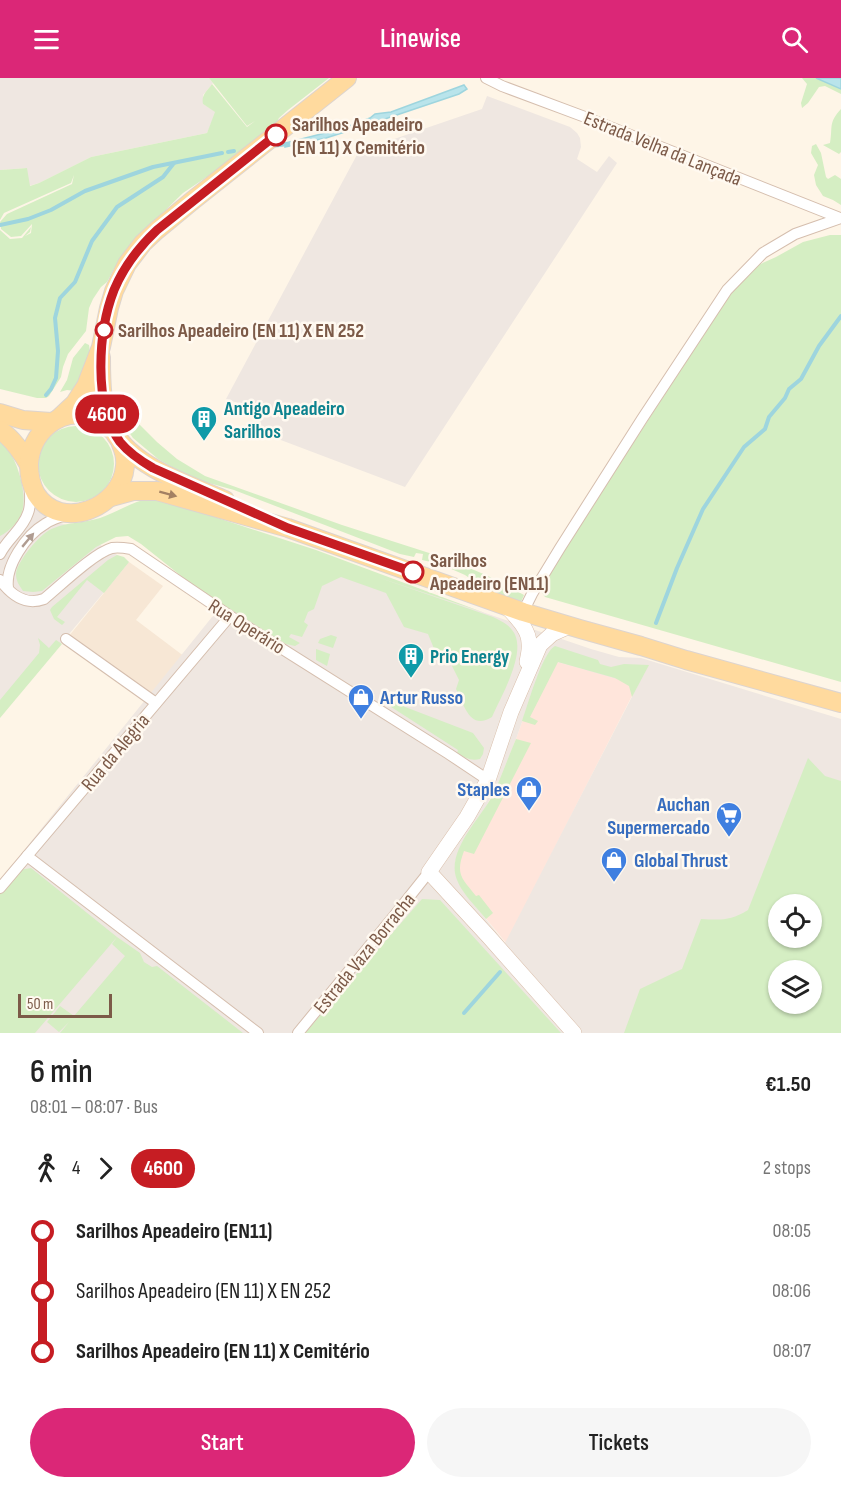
<!DOCTYPE html>
<html lang="en">
<head>
<meta charset="utf-8">
<style>
	:root { --surface:#fff; --page:#f6f6f6; --text:#222; --muted:#767676; --accent:#db2777 }
	body { margin:0; font-family:"Sofia Sans Condensed",sans-serif; background:var(--page); color:var(--text); height:100vh; display:flex; flex-direction:column; font-size:22px; white-space:nowrap }
	* { box-sizing:border-box; margin:0 }
	p { font-size:20px; color:var(--muted) }
	.icon { flex:none; width:33px; height:33px; fill:none; stroke:currentColor; stroke-width:2; stroke-linecap:round; stroke-linejoin:round }
	.map { position:relative; height:955px; overflow:hidden }
	.drawer { display:flex; flex-direction:column; background:var(--surface); flex:1 }
	.drawer>* { flex:none }
	.badge { padding:0 12px; border-radius:20px; font-size:21px; line-height:39px }
	.fabs { position:absolute; left:768px; top:816px; display:grid; gap:12px }
	.fabs a { display:grid; place-items:center; width:54px; height:54px; border-radius:50%; background:var(--surface); box-shadow:0 2px 4px #0004; font-size:30px }
	.scale { position:absolute; left:18px; bottom:15px; width:94px; box-sizing:border-box; padding-left:6px; border:3px solid #7c5a48; border-top:0; font-size:16px; line-height:21px; white-space:nowrap; color:#7c5a48; -webkit-text-stroke:4px #fff9f0; paint-order:stroke }
	.map>.badge { position:absolute; translate:-50% -50%; box-shadow:0 0 0 3px #fff }
	.legs { display:flex; align-items:center; gap:9px; height:66px; padding:0 30px; font-size:20px }
	.legs p { margin-inline-start:auto }
	.head { display:flex; align-items:center; justify-content:space-between; height:102px; padding:0 30px }
	h1 { font-size:33px; font-weight:600; line-height:45px }
	.cta { display:flex; gap:12px; margin-top:auto; padding:12px 30px }
	.cta a { flex:1; height:69px; border-radius:36px; background:var(--accent); color:#fff; font-size:24px; font-weight:600; line-height:69px; text-align:center }
	.cta a+a { background:var(--page); color:var(--text) }
	ul { padding:0 30px; list-style:none }
	li { display:flex; align-items:center; gap:21px; height:60px; font-size:22px }
	li i { display:grid; place-items:center; width:9px; height:100%; margin:0 8px; background:currentColor }
	li i::after { content:''; width:15px; height:15px; margin:-8px; border:4px solid; border-radius:50%; background:var(--surface) }
	li p { margin-inline-start:auto }
	li:first-child i { background:linear-gradient(#0000 50%,currentColor 0) }
	li:last-child i { background:linear-gradient(currentColor 50%,#0000 0) }
	header { display:flex; justify-content:space-between; align-items:center; height:78px; padding:0 30px; background:var(--accent); color:#fff; font-size:27px; font-weight:600 }
	.map>svg:first-child { display:block }
	.residential { fill:#f7e7d5 }
	.commercial { fill:#ffe5db }
	.industrial { fill:#efe7e1; fill-rule:evenodd }
	.green { fill:#d5eec3; fill-rule:evenodd }
	.water { fill:#b9e4eb; stroke:#9ed5de; stroke-width:1.5 }
	.lines { fill:none; stroke-linecap:round; stroke-linejoin:round }
	.stream { stroke:#9ed5de; stroke-width:4 }
	.street-casing { stroke:#d5beae; stroke-width:12 }
	.secondary-casing { stroke:#d9beaa; stroke-width:16 }
	.primary-casing { stroke:#ddd4cf; stroke-width:20 }
	.street { stroke:#fff; stroke-width:10 }
	.secondary { stroke:#fff; stroke-width:15 }
	.primary { stroke:#ffda9e; stroke-width:18 }
	.oneway { fill:#a38062 }
	.oneway2 { fill:#b09c91 }
	.line-1-casing { stroke:#fff; stroke-width:14 }
	.line-1 { stroke:#c61d23; stroke-width:9 }
	.stop-1-dot { fill:#fff; stroke:#c61d23; stroke-width:3 }
	.labels { text-anchor:middle; stroke-width:5; stroke-linejoin:round; paint-order:stroke }
	.stop-label { font-size:20px; font-weight:bold; fill:#7c5a48; stroke:#fff9f0; text-anchor:start }
	.street-label { font-size:20px; fill:#7c5a48; stroke:#fff9f0 }
	.culture-label { font-size:20px; font-weight:bold; fill:#0d838f; stroke:#fff9f0; text-anchor:start }
	.shop-label { font-size:20px; font-weight:bold; fill:#366cbe; stroke:#fff9f0; text-anchor:start }
</style>
</head>
<body>
<header><svg class="icon" aria-label="menu" viewBox="0 0 24 24"><path d="M4 6h16M4 12h16M4 18h16"/></svg>Linewise<svg class="icon" aria-label="search" viewBox="0 0 24 24"><circle cx="10" cy="10" r="6"/><path d="M15 15l6 6"/></svg></header>
<div class="map">
<svg width="841" height="955" viewBox="0 0 841 955">
	<rect width="100%" height="100%" fill="#fef5e7"/>
	<path class="residential" d="M129,484L163,508L136,542L185,579L154,618L69,558Z"/>
	<path class="commercial" d="M554,583L638,606L506,865L462,811L458,804L459,772L485,731L500,701L516,661L542,588Z"/>
	<g class="industrial">
		<path d="M0,0H209L213,5L203,17V26L216,34L207,55L91,79L39,105L29,108L26,90L0,92Z"/>
		<path d="M487,18L570,49L577,55L580,60L581,69L577,81L597,94L609,78L617,85L405,409L257,353L264,334L226,321L359,73L482,31Z"/>
		<path d="M0,363L11,375L17,389L21,406L26,418L33,428L46,438L70,449L129,484L0,639Z"/>
		<path d="M262,459L591,571L619,579L641,580L841,641V955H0V802L212,539L243,520ZM554,583L638,607L505,865L462,811L455,784L465,761L485,731L500,701L516,661L542,588ZM778,826H812V860H778ZM778,892H812V926H778Z"/>
	</g>
	<g class="green">
		<path d="M209,0H329L288,32L279,40L275,47L255,63L217,92L183,115L135,162L115,189L107,204L101,209L93,221L89,230L86,253L68,276L63,289L61,299L49,318L46,320H37L0,311V152L10,161L22,160L31,149L30,154L25,158L31,155L32,146L21,158L11,159L1,151L0,144L7,136L72,106L74,97L71,105L4,135L0,142V92L27,90L30,108L39,105L91,79L207,55L215,34L203,26C201,17 207,13 212,6L247,49L255,43L247,48Z"/>
		<path d="M802,0H841V16L825,8L819,9L808,25L802,30L801,25L807,6Z"/>
		<path d="M841,31V74L839,76L823,67L830,65C833,49 828,45 841,31Z"/>
		<path d="M816,66L821,75L826,99L828,101L835,97L841,101V127L833,122L823,118L816,107L814,97L818,87L811,75L812,68Z"/>
		<path d="M830,157H841V604L545,519L542,515L540,508L729,218L756,188L776,179L803,164Z"/>
		<path d="M85,265L89,267C92,282 81,299 75,313L67,312L60,314L67,302L73,280Z"/>
		<path d="M113,328H119L127,334L157,364L177,381L205,398L342,447L451,482L488,498L524,517L521,524L498,516L481,508L465,497L440,486L422,482L423,476L416,475L414,479L400,476L234,412L198,402L181,394L158,381L133,360L119,340Z"/>
		<circle cx="76" cy="386" r="38"/>
		<path d="M0,363C16,375 28,415 22,434C18,444 10,453 0,458Z"/>
		<path d="M143,422L159,423L178,427L316,472L485,535L377,499L493,539C499,542 508,546 512,552C529,572 501,618 492,639C470,653 464,627 456,611L459,602L447,578L435,573L428,556L404,549L386,515L341,499L322,508L314,531L308,534L304,544L308,547L302,559L291,556L289,559L300,565L295,568L286,566L195,509L141,466L128,458L116,459L96,469L42,513L33,514L23,513C19,507 16,503 16,496C17,483 41,454 54,450C68,444 85,445 100,440C115,435 128,426 143,422Z"/>
		<path d="M117,477L124,479L129,484L104,515L87,502L57,539L65,544L62,547L54,541L50,532L52,529L108,482Z"/>
		<path d="M331,557L337,559L333,570L318,565L320,561Z"/>
		<path d="M38,560L49,570L56,562L62,566L0,640V622L39,575L40,567Z"/>
		<path d="M555,568L598,582L600,586L611,589L624,586L649,587L632,619L629,608L615,600L558,584L530,639L538,643L535,647L522,643C528,627 542,575 555,568Z"/>
		<path d="M316,571L330,576L327,588L316,582Z"/>
		<path d="M387,622L473,655L484,670L483,676L480,681C471,683 465,680 457,675L458,672L385,625Z"/>
		<path d="M516,661L531,665L474,776L464,773C455,797 462,800 476,818L479,817L493,835L486,841C475,827 458,812 455,795C451,768 481,739 493,717C501,699 508,680 516,661Z"/>
		<path d="M808,680L825,698L841,703V955H624L640,911L682,891L701,841C721,842 730,843 748,832ZM778,826H812V860H778ZM778,892H812V926H778Z"/>
		<path d="M31,790L117,859L140,875L144,884L152,889L157,888L243,955H60L69,944L59,954L47,944L60,928L74,938L125,878L112,866L117,859L35,955H0V814L19,792Z"/>
		<path d="M422,821L440,822L561,955H305Z"/>
	</g>
	<g class="water">
		<path d="M816,0H841V11Z"/>
		<path d="M464,7L467,11L459,16L367,47L326,60L285,69V65L341,51L370,40L375,36L391,34Z"/>
	</g>
	<g class="lines">
		<g class="stream">
			<path d="M271,68L288,66"/>
			<path d="M228,74L234,73"/>
			<path d="M0,147L28,141L51,132L85,113L153,89L222,75"/>
			<path d="M46,317L51,311L56,300L58,273L55,240L60,220L75,204L92,163L117,129L163,99L174,85"/>
			<path d="M656,545L677,490L703,431L744,369L765,351L769,339L785,320L789,311L801,301L819,268L841,238"/>
			<path d="M464,935L500,894"/>
		</g>
		<g class="street-casing">
			<g id="street">
				<path d="M486,0L502,8L585,39L840,140"/>
				<path d="M0,476C7,461 23,451 28,435C31,428 30,419 30,411"/>
				<path d="M0,502C11,517 25,528 44,521C60,508 94,475 112,470C118,469 125,470 131,471L230,538L449,676L488,702"/>
				<path d="M8,510C5,488 26,457 45,446C52,441 59,439 67,437"/>
				<path d="M523,534L532,516L560,470L642,341L727,212L763,175L795,156L841,140"/>
				<path d="M66,561L156,625"/>
				<path d="M27,778L258,955"/>
				<path d="M0,810L230,538"/>
				<path d="M298,955L394,838L429,794"/>
			</g>
		</g>
		<g class="secondary-casing">
			<g id="secondary">
				<path d="M507,529C516,539 529,551 529,565C530,571 528,578 527,584"/>
				<path d="M570,548L552,556L540,567L511,634L488,702L467,739L429,794L489,859L574,955"/>
			</g>
		</g>
		<g class="primary-casing">
			<g id="primary">
				<path d="M101,279C101,304 101,330 113,352C131,388 189,407 225,422"/>
				<path d="M0,335L23,342L51,344"/>
				<path d="M59,340L75,325L86,308L101,269L109,230L114,213L127,186L143,165L157,152L192,123L347,0"/>
				<path d="M0,352C13,361 21,373 29,387"/>
				<path d="M112,352C105,346 98,341 89,338C57,330 31,356 29,386C29,396 31,407 36,416C61,455 122,429 125,388C126,380 124,373 121,366"/>
				<path d="M111,419L133,413H157L288,450L523,534L580,551L641,568L686,582L841,625"/>
			</g>
		</g>
		<use href="#street" class="street"/>
		<use href="#secondary" class="secondary"/>
		<use href="#primary" class="primary"/>
	</g>
	<defs><path id="oneway-solid" d="M-6-.8H1V-3.2L6.5 0L1 3.2V.8H-6Z" transform="scale(1.5)"/></defs>
	<use class="oneway" href="#oneway-solid" transform="translate(168 416) rotate(15)"/>
	<use class="oneway2" href="#oneway-solid" transform="translate(28 462) rotate(-50)"/>
	<g class="lines">
		<g class="line-1-casing">
			<path id="line-1" d="M276,57L157,152C139,169 124,188 114,212C98,253 93,327 120,364C129,375 141,383 153,390L288,450L413,494"/>
		</g>
		<use href="#line-1" class="line-1"/>
	</g>
	<defs>
		<g id="building-pin" transform="scale(1.35)"><path d="M0 17L-7.5 6A9.5 9.5 0 1 1 7.5 6Z" fill="#0f9aa8" stroke="#fff9f0"/><path d="M-4-6H4V6H1V3H-1V6H-4ZM-2.5-4.3h1.7v1.8h-1.7ZM.8-4.3h1.7v1.8H.8ZM-2.5-1h1.7V.8h-1.7ZM.8-1h1.7V.8H.8Z" fill="#fff"/></g>
		<g id="shop-pin" transform="scale(1.35)"><path d="M0 17L-7.5 6A9.5 9.5 0 1 1 7.5 6Z" fill="#3f7fe0" stroke="#fff9f0"/><path d="M-5-2.5h2.3a2.7 3.5 0 0 1 5.4 0H5L5.5 6h-11ZM-1.5-2.5h3a1.5 2.3 0 0 0-3 0Z" fill="#fff"/></g>
		<g id="supermarket-pin" transform="scale(1.35)"><path d="M0 17L-7.5 6A9.5 9.5 0 1 1 7.5 6Z" fill="#3f7fe0" stroke="#fff9f0"/><path d="M-6-5.5h2.5l.6 2H6L4.5 2H-2.5L-4.4-4H-6ZM-1.5 3.2a1.3 1.3 0 1 0 .1 0ZM3 3.2a1.3 1.3 0 1 0 .1 0Z" fill="#fff"/></g>
	</defs>
	<g fill-rule="evenodd">
		<use href="#building-pin" x="204" y="341"/>
		<use href="#building-pin" x="411" y="578"/>
		<use href="#shop-pin" x="361" y="619"/>
		<use href="#shop-pin" x="529" y="711"/>
		<use href="#supermarket-pin" x="729" y="737"/>
		<use href="#shop-pin" x="614" y="782"/>
	</g>
	<g class="stop-1-dot">
		<circle cx="276" cy="57" r="10"/>
		<circle cx="104" cy="252" r="8"/>
		<circle cx="413" cy="494" r="10"/>
	</g>
	<g class="labels">
		<g class="stop-label">
			<text x="292" y="53">Sarilhos Apeadeiro<tspan x="292" dy="23">(EN 11) X Cemitério</tspan></text>
			<text x="118" y="259">Sarilhos Apeadeiro (EN 11) X EN 252</text>
			<text x="430" y="489">Sarilhos<tspan x="430" dy="23">Apeadeiro (EN11)</tspan></text>
		</g>
		<g class="street-label">
			<text transform="translate(663 70) rotate(22)" y="7">Estrada Velha da Lançada</text>
			<text transform="translate(247 548) rotate(32)" y="7">Rua Operário</text>
			<text transform="translate(115 674) rotate(-50)" y="7">Rua da Alegria</text>
			<text transform="translate(364 875) rotate(-51)" y="7">Estrada Vaza Borracha</text>
		</g>
		<g class="culture-label">
			<text x="224" y="337">Antigo Apeadeiro<tspan x="224" dy="23">Sarilhos</tspan></text>
			<text x="430" y="585">Prio Energy</text>
		</g>
		<g class="shop-label">
			<text x="380" y="626">Artur Russo</text>
			<text x="510" y="718" text-anchor="end">Staples</text>
			<text x="710" y="733" text-anchor="end">Auchan<tspan x="710" dy="23">Supermercado</tspan></text>
			<text x="634" y="789">Global Thrust</text>
		</g>
	</g>
</svg>
<div class="fabs">
<a><svg class="icon" aria-label="locate" viewBox="0 0 24 24"><circle cx="12" cy="12" r="6"/><path d="M12 2v4M12 18v4M2 12h4M18 12h4"/></svg></a>
<a><svg class="icon" aria-label="layers" viewBox="0 0 24 24"><path d="M12 4l9 5-9 5-9-5zM3 14l9 5 9-5"/></svg></a>
</div>
<div class="scale">50 m</div>
<b class="badge" style="left:107px;top:336px;background:#c61d23;color:#fff">4600</b>
</div>
<section class="drawer">
<div class="head"><div><h1>6 min</h1><p>08:01 – 08:07 · Bus</p></div><b>€1.50</b></div>
<div class="legs"><svg class="icon" aria-label="walk" viewBox="0 0 24 24"><circle cx="13" cy="4" r="2"/><path d="M13 8l-2 6 4 7M11 14l-3 7M7 12l3-4h3l4 4"/></svg>4<svg class="icon" aria-label="forward" viewBox="0 0 24 24"><path d="M9 5l7 7-7 7"/></svg><b class="badge" style="background:#c61d23;color:#fff">4600</b><p>2 stops</p></div>
<ul>
<li><i style="color:#c61d23"></i><b>Sarilhos Apeadeiro (EN11)</b><p>08:05</p></li>
<li><i style="color:#c61d23"></i><span>Sarilhos Apeadeiro (EN 11) X EN 252</span><p>08:06</p></li>
<li><i style="color:#c61d23"></i><b>Sarilhos Apeadeiro (EN 11) X Cemitério</b><p>08:07</p></li>
</ul>
<div class="cta"><a>Start</a><a>Tickets</a></div>
</section>
</body>
</html>
